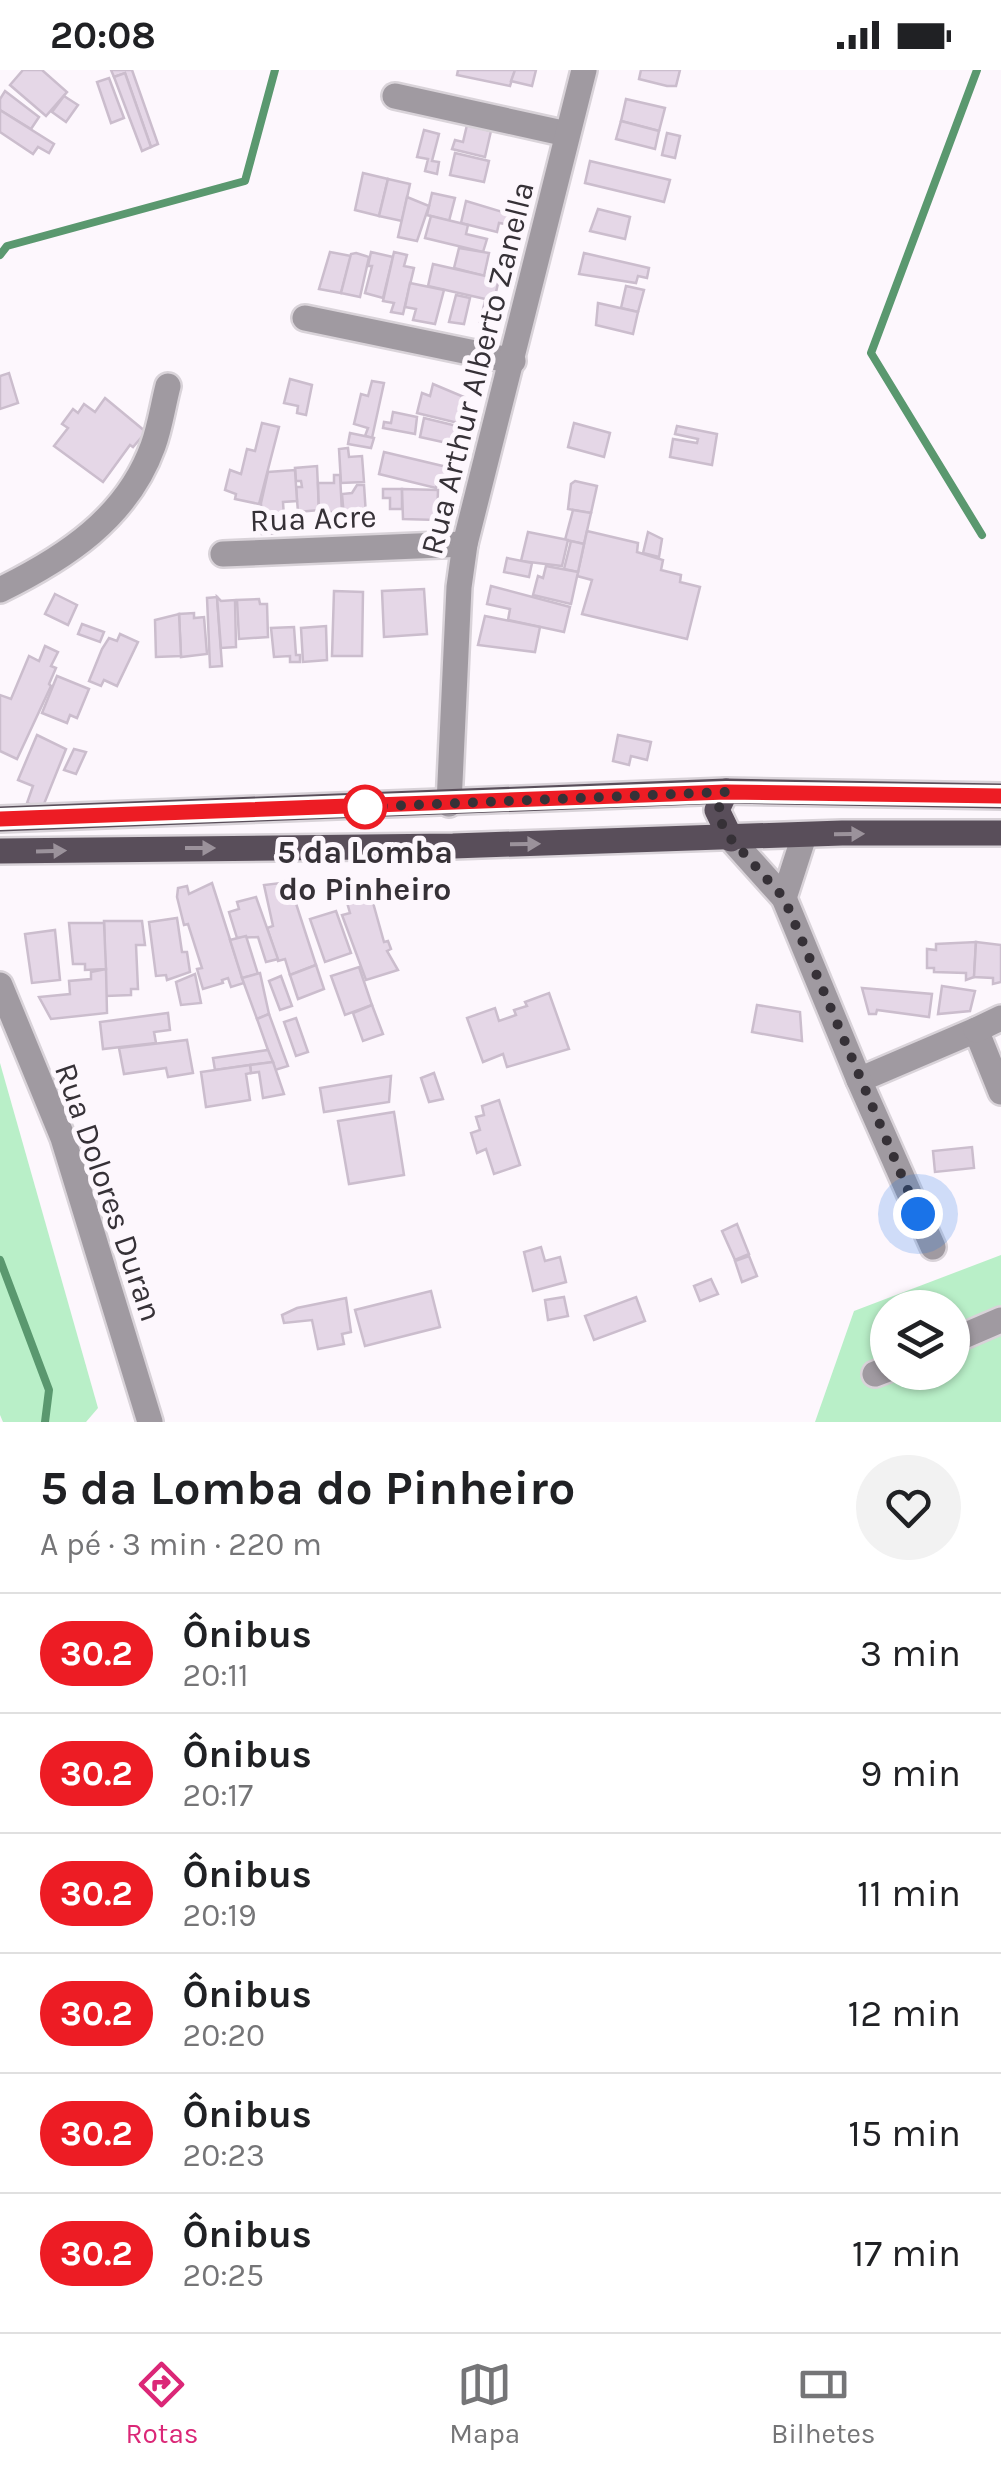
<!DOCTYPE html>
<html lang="pt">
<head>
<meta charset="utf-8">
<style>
	:root { --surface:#fff; --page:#f2f2f2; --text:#202124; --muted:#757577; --line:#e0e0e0; --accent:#db2777 }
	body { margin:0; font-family:Karla,sans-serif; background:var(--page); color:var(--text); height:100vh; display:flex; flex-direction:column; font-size:38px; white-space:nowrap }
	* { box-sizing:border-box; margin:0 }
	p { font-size:32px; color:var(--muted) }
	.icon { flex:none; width:55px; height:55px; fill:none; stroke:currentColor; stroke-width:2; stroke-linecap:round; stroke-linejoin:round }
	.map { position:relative; height:1352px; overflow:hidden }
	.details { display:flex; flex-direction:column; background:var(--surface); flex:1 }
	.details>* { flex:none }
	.badge { padding:0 20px; border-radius:32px; font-size:35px; line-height:65px }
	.tools { position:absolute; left:870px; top:1220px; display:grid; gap:20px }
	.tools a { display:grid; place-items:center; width:100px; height:100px; border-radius:50%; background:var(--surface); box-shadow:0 2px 8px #0004; font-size:50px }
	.you { position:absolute; width:50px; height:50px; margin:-25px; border:8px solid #fff; border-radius:50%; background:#1a73e8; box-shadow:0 0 0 15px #1a73e833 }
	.map>.badge { position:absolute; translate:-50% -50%; box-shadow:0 0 0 5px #fff }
	.round { display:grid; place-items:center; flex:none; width:105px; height:105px; border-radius:52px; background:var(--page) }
	.overview { display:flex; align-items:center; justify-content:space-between; height:170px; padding:0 40px }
	h1 { font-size:48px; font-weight:700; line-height:75px }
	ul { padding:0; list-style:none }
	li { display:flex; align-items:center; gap:30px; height:120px; padding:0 40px; border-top:2px solid var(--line) }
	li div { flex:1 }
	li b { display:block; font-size:38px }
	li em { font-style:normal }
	li .badge { min-width:110px; font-weight:700; text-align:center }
	.status { display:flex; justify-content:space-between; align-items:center; height:70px; padding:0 50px; background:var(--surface); direction:ltr }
	.status svg { height:28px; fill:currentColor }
	.tab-bar { display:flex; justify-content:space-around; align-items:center; height:140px; border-top:2px solid var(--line); background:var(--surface); font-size:28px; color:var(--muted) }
	.tab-bar a { display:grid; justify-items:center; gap:5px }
	.tab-bar .selected { color:var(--accent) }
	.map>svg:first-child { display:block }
	.green { fill:#b9efc8; fill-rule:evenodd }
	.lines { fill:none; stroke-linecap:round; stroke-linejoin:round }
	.stream { stroke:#5a986f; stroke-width:8 }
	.building { fill:#e5d7e7; stroke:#cbbdcd; stroke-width:2.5 }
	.minor-casing { stroke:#d9d3d9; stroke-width:30 }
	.major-casing { stroke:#d9d3d9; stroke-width:30 }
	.minor { stroke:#a09aa1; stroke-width:25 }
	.major { stroke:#594e5a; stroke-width:25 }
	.oneway { fill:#9b929b }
	.line-casing { stroke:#fff; stroke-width:22 }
	.line { stroke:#ed1c24; stroke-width:15 }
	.walk { stroke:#363137; stroke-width:10; stroke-dasharray:0 18 }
	.stop-dot { fill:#fff; stroke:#ed1c24; stroke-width:5 }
	.labels { text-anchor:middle; stroke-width:10; stroke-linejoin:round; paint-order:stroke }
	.street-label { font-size:32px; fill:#363137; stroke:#fdf7fd }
	.stop-label { font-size:32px; font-weight:bold; fill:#363137; stroke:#fdf7fd }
</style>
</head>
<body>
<div class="status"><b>20:08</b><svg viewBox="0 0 49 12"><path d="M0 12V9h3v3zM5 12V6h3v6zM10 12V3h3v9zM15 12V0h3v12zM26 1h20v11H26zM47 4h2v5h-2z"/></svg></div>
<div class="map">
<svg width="1001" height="1352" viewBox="0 0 1001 1352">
	<rect width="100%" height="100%" fill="#fdf7fd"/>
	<g class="green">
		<path d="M0,993L98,1338L86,1352H3L0,1345Z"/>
		<path d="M1001,1185V1352H815L854,1241ZM888,1238H952V1302H888Z"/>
	</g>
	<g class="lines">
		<g class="stream">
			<path d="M977,0L871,283L982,465"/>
			<path d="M0,185L7,176L245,111L275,0"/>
			<path d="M0,1190L49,1320L45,1352"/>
		</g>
	</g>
	<g class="building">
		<path d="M23,0H42L67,22L46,46L10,15Z"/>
		<path d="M111,0H132L158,74L151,77L125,3L114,7Z"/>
		<path d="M458,0H515L510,16L457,5Z"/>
		<path d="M515,0H536L532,16L511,11Z"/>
		<path d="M641,0H680L676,16H667L639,9Z"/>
		<path d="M125,3L151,77L142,81L114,7Z"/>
		<path d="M109,8L124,48L111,53L97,12Z"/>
		<path d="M5,21L39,47L31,59L0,40V29Z"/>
		<path d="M64,26L78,35L66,52L52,42Z"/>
		<path d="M626,29L665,38L659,61L621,51Z"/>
		<path d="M0,40L54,74L49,83L38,77L33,84L0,62Z"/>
		<path d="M621,51L659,61L655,79L616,69Z"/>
		<path d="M467,55L491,61L485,87L452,79L455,70L463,72Z"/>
		<path d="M424,60L439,64L432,91L439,92L437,104L425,101L428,89L417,87Z"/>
		<path d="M667,63L680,66L675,88L662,85Z"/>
		<path d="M455,83L489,91L484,112L450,105Z"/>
		<path d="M590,91L670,110L664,132L585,113Z"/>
		<path d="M363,103L388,109L379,146L355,140Z"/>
		<path d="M388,109L410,114L402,151L379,146Z"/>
		<path d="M432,123L455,128L449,151L427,145Z"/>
		<path d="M407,127L429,136L417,171L398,167Z"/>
		<path d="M466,131L519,147L517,156L499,153L497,162L461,153Z"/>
		<path d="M598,139L630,147L625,169L590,161Z"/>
		<path d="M431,146L468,155L466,164L487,169L483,182L425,168Z"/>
		<path d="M459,178L489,183L484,206L454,198Z"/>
		<path d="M330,182L351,186L341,223L319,219Z"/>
		<path d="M371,182L393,187L383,228L365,223L372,196H368Z"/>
		<path d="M394,182L407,185L404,196L414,198L403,244L391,242L394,233L383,231Z"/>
		<path d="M356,183L369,187L360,227L341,223L351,184Z"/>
		<path d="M584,183L649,198L647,208L638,206L636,213L579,204Z"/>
		<path d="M433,194L499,209L494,231L428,216Z"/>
		<path d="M410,213L444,220L435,254L413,250L416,239L405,237Z"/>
		<path d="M626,216L644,220L638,242L621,238Z"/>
		<path d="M456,225L470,228L464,254L449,252Z"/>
		<path d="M485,231L498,234L493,255L480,252Z"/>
		<path d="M598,233L638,242L633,264L596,255Z"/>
		<path d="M9,303L18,333L0,339V306Z"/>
		<path d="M290,309L312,315L306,345L297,343L298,336L284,333Z"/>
		<path d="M372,311L384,313L372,368L365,366L368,358L354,354L361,324L368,326Z"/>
		<path d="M433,314L464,327L458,353L417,343L422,323L430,326Z"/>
		<path d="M105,328L146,362L133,377L130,375L103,412L54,376L68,358L62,354L73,339L78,343L84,334L95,342Z"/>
		<path d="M393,342L417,347L415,364L383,358L384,352L391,353Z"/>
		<path d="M424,348L461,357L456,375L420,367Z"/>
		<path d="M262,353L279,357L259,434L235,429L236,424L225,420L230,400L241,404L247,379L255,381Z"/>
		<path d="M574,353L610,363L604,387L568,377Z"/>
		<path d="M677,356L717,364L712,395L670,387L673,369L697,373L698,369L675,364Z"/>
		<path d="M350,363L374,368L371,378L348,374Z"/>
		<path d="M348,378L349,387L362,386L364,412L341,413L339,379Z"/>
		<path d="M384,382L447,397L445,407L438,406L436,418L379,404Z"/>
		<path d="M317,396L319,440L298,442L296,417H302L301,411H296L295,398Z"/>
		<path d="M295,400L297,431L283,432L285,463L262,464L261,433L268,402Z"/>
		<path d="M334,405H340L342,442H319L318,413H334Z"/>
		<path d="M575,411L597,416L591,443L568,439L571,414Z"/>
		<path d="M357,415H364L366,445L344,447L342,424L352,423Z"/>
		<path d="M383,419H402V439H390V428H383Z"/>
		<path d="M402,419L438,420L437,450L403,449Z"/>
		<path d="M573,440L591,443L584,474L565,470Z"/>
		<path d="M587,461L638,473L637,482L663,490L661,500L681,505L680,512L700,517L687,569L582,544L592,510L577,506Z"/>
		<path d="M528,462L568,470L562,496L521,491Z"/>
		<path d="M648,462L662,469L659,487L643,483Z"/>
		<path d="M571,471L584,474L578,502L564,499Z"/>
		<path d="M507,488L532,493L529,507L504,502Z"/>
		<path d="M546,496L578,502L571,534L533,525L538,506L543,508Z"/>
		<path d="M491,516L570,537L564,562L508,550L510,539L487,534Z"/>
		<path d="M424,519L427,564L384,567L382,521Z"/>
		<path d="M334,521L363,522L362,586H332Z"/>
		<path d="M55,524L77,535L68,555L45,544Z"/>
		<path d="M217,527L222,596L210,597L207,528Z"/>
		<path d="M217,527L221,531L235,530L236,577L221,578Z"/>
		<path d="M259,529L260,534H267L268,567L239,569L237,530Z"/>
		<path d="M194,543V548L204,547L207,584L181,587L179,544Z"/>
		<path d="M179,544L181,586L156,587L155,550Z"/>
		<path d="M485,546L540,557L535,582L478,575Z"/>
		<path d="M82,554L104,562L100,572L78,564Z"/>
		<path d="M326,556L327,590L303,592L301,558Z"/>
		<path d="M294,557L296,585H300V592H290V586L274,587L271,558Z"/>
		<path d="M120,564L138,572L117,616L104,610L101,616L89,611L102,579L109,568L117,571Z"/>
		<path d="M45,576L58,582L51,596L56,598L49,614L51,616L17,689L0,681V625L11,629L29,586L39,591Z"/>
		<path d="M57,606L89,619L77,648L70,645L67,653L42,643Z"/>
		<path d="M37,665L66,679L42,739L27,733L33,716L18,710Z"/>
		<path d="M618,665L651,672L647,690L631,686L629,695L613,691Z"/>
		<path d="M74,679L86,682L76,704L64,700Z"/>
		<path d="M289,812L316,895L290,905L285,889L278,891L267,858L273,856L264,815Z"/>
		<path d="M212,813L244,913L231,917L228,908L222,910L223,913L203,919L197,899L202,898L188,854L184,855L177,827L178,818L187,816L189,824Z"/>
		<path d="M370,822L384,872L388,871L391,879L387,881L398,900L366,910L342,845L350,843L346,829Z"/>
		<path d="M256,827L278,889L266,892L258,867L237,868L229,842L239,839L237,832Z"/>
		<path d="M336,841L351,883L325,892L310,849Z"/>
		<path d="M177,848L182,882H187L190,902L167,910L166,905L156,906L149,852Z"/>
		<path d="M104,851H142L145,875H136L138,919H131V925L106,926Z"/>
		<path d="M69,853H104L106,899L85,900V894H73Z"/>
		<path d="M55,860L60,910L32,913L25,864Z"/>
		<path d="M246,866L258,904L242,908L230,870Z"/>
		<path d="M976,872L974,907L966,910V903L934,902V898H927V879L936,880V874Z"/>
		<path d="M976,872L1001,875V912L993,914V908L974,907Z"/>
		<path d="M316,895L324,919L298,929L290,905Z"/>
		<path d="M359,897L372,935L345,945L331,906Z"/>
		<path d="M106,899L107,943L51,949L39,927L70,924L69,911L91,909V902Z"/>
		<path d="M260,903L269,944L257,949L242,908Z"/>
		<path d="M195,904L201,933L181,935L176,912Z"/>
		<path d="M281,906L292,936L280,940L269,911Z"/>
		<path d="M942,916L975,921L970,941L938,944Z"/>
		<path d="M862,918L932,924L929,947L877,940L876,944H869Z"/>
		<path d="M549,923L569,979L507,997L503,984L483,992L467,948L495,938L499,951L516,945L514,940L527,936L525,932Z"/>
		<path d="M372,935L383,964L363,971L353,943Z"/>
		<path d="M757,935L800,942L802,971L752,962Z"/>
		<path d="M168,943L170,960L154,962L156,973L103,979L100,952Z"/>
		<path d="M269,944L288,996L275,1000L257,949Z"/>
		<path d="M296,948L308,982L296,986L284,952Z"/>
		<path d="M187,970L193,1003L168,1007L166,998L124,1004L119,978Z"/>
		<path d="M268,980L273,992L215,1000L213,988Z"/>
		<path d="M273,992L284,1024L263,1028L259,1002L251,1003L250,995Z"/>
		<path d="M250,995L251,1003L246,1004L250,1030L206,1037L201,1002Z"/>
		<path d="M434,1003L443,1029L429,1032L421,1008Z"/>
		<path d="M391,1006L389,1032L324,1042L320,1018Z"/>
		<path d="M499,1030L520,1095L494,1104L486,1079L477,1083L471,1063L480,1060L476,1047L484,1045L482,1036Z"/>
		<path d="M394,1042L404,1105L349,1114L338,1051Z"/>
		<path d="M972,1077L974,1098L935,1102L933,1081Z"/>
		<path d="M737,1154L749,1184L735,1190L722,1161Z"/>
		<path d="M541,1177L545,1191L560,1187L566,1212L533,1221L524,1182Z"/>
		<path d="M749,1186L757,1206L742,1212L735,1191Z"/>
		<path d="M711,1209L718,1224L700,1231L694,1216Z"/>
		<path d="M431,1221L440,1257L365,1276L355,1240Z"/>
		<path d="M564,1227L568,1246L548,1250L545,1230Z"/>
		<path d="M636,1227L645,1251L594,1270L585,1246Z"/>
		<path d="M346,1228L351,1262L342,1264L344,1274L318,1279L312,1250L284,1253L282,1245L297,1238Z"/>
	</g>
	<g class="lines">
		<g class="minor-casing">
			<g id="minor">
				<path d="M395,26L567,64"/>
				<path d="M305,248L513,291"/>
				<path d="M223,484L465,474"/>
				<path d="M0,520C65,488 127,448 153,376C160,357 163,335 168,316"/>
				<path d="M449,734L459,517L465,474L584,0"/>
				<path d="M731,769L784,828L859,1010L976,960L1001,1022"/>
				<path d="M784,828L804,766"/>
				<path d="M0,915L63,1068L150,1352"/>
				<path d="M976,960L1001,948"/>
				<path d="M859,1010L933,1177"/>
				<path d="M952,1271L1001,1250"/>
				<path d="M875,1304L888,1299"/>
			</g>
		</g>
		<g class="major-casing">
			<g id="major">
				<path d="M726,721L717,740L731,769"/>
				<path d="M0,749L726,721L1001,726"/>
				<path d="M0,781L453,776L842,763H1001"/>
			</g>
		</g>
		<use href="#minor" class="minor"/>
		<use href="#major" class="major"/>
	</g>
	<defs><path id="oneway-solid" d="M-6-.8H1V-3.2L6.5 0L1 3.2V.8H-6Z" transform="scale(2.5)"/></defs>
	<g class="oneway">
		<use href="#oneway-solid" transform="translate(849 764) rotate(-1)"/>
		<use href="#oneway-solid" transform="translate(525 774) rotate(-1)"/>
		<use href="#oneway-solid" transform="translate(200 778)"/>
		<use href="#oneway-solid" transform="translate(51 781) rotate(-2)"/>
	</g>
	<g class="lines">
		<g class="line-casing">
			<path id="line" d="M0,749L726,722L1001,726"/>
		</g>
		<use href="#line" class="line"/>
		<path class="walk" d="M365,737L726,722L718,740L719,749L731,769L784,828L918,1144"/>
	</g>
	<circle class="stop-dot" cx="365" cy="737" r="20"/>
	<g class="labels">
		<g class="street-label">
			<text transform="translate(477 298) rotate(-76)" y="11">Rua Arthur Alberto Zanella</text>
			<text transform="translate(313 448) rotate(-2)" y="11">Rua Acre</text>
			<text transform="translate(109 1122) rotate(71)" y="11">Rua Dolores Duran</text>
		</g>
		<g class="stop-label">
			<text x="365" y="793">5 da Lomba<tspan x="365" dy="37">do Pinheiro</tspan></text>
		</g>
	</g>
</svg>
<div class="tools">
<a><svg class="icon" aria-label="layers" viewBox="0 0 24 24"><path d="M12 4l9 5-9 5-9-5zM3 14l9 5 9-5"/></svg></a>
</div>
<div class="you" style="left:918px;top:1144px"></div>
</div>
<section class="details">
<div class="overview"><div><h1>5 da Lomba do Pinheiro</h1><p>A pé · 3 min · 220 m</p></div><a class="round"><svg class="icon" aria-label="heart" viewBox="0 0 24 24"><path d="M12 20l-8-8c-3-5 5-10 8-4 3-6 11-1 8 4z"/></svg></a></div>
<ul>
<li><span class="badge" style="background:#ed1c24;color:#fff">30.2</span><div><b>Ônibus</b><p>20:11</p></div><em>3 min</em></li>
<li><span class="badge" style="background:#ed1c24;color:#fff">30.2</span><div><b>Ônibus</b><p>20:17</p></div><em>9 min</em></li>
<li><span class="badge" style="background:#ed1c24;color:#fff">30.2</span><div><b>Ônibus</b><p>20:19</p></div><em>11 min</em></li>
<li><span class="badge" style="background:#ed1c24;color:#fff">30.2</span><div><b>Ônibus</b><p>20:20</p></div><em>12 min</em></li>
<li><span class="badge" style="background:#ed1c24;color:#fff">30.2</span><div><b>Ônibus</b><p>20:23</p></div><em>15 min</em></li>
<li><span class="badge" style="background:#ed1c24;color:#fff">30.2</span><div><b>Ônibus</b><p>20:25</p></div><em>17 min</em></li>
</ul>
</section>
<nav class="tab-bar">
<a class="selected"><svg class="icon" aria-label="directions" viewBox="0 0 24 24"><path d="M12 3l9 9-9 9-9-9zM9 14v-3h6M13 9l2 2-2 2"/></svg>Rotas</a>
<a><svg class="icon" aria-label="map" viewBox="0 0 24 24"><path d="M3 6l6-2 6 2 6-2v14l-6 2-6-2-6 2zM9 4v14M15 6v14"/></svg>Mapa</a>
<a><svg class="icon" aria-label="tickets" viewBox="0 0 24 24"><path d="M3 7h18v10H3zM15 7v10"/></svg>Bilhetes</a>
</nav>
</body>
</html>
